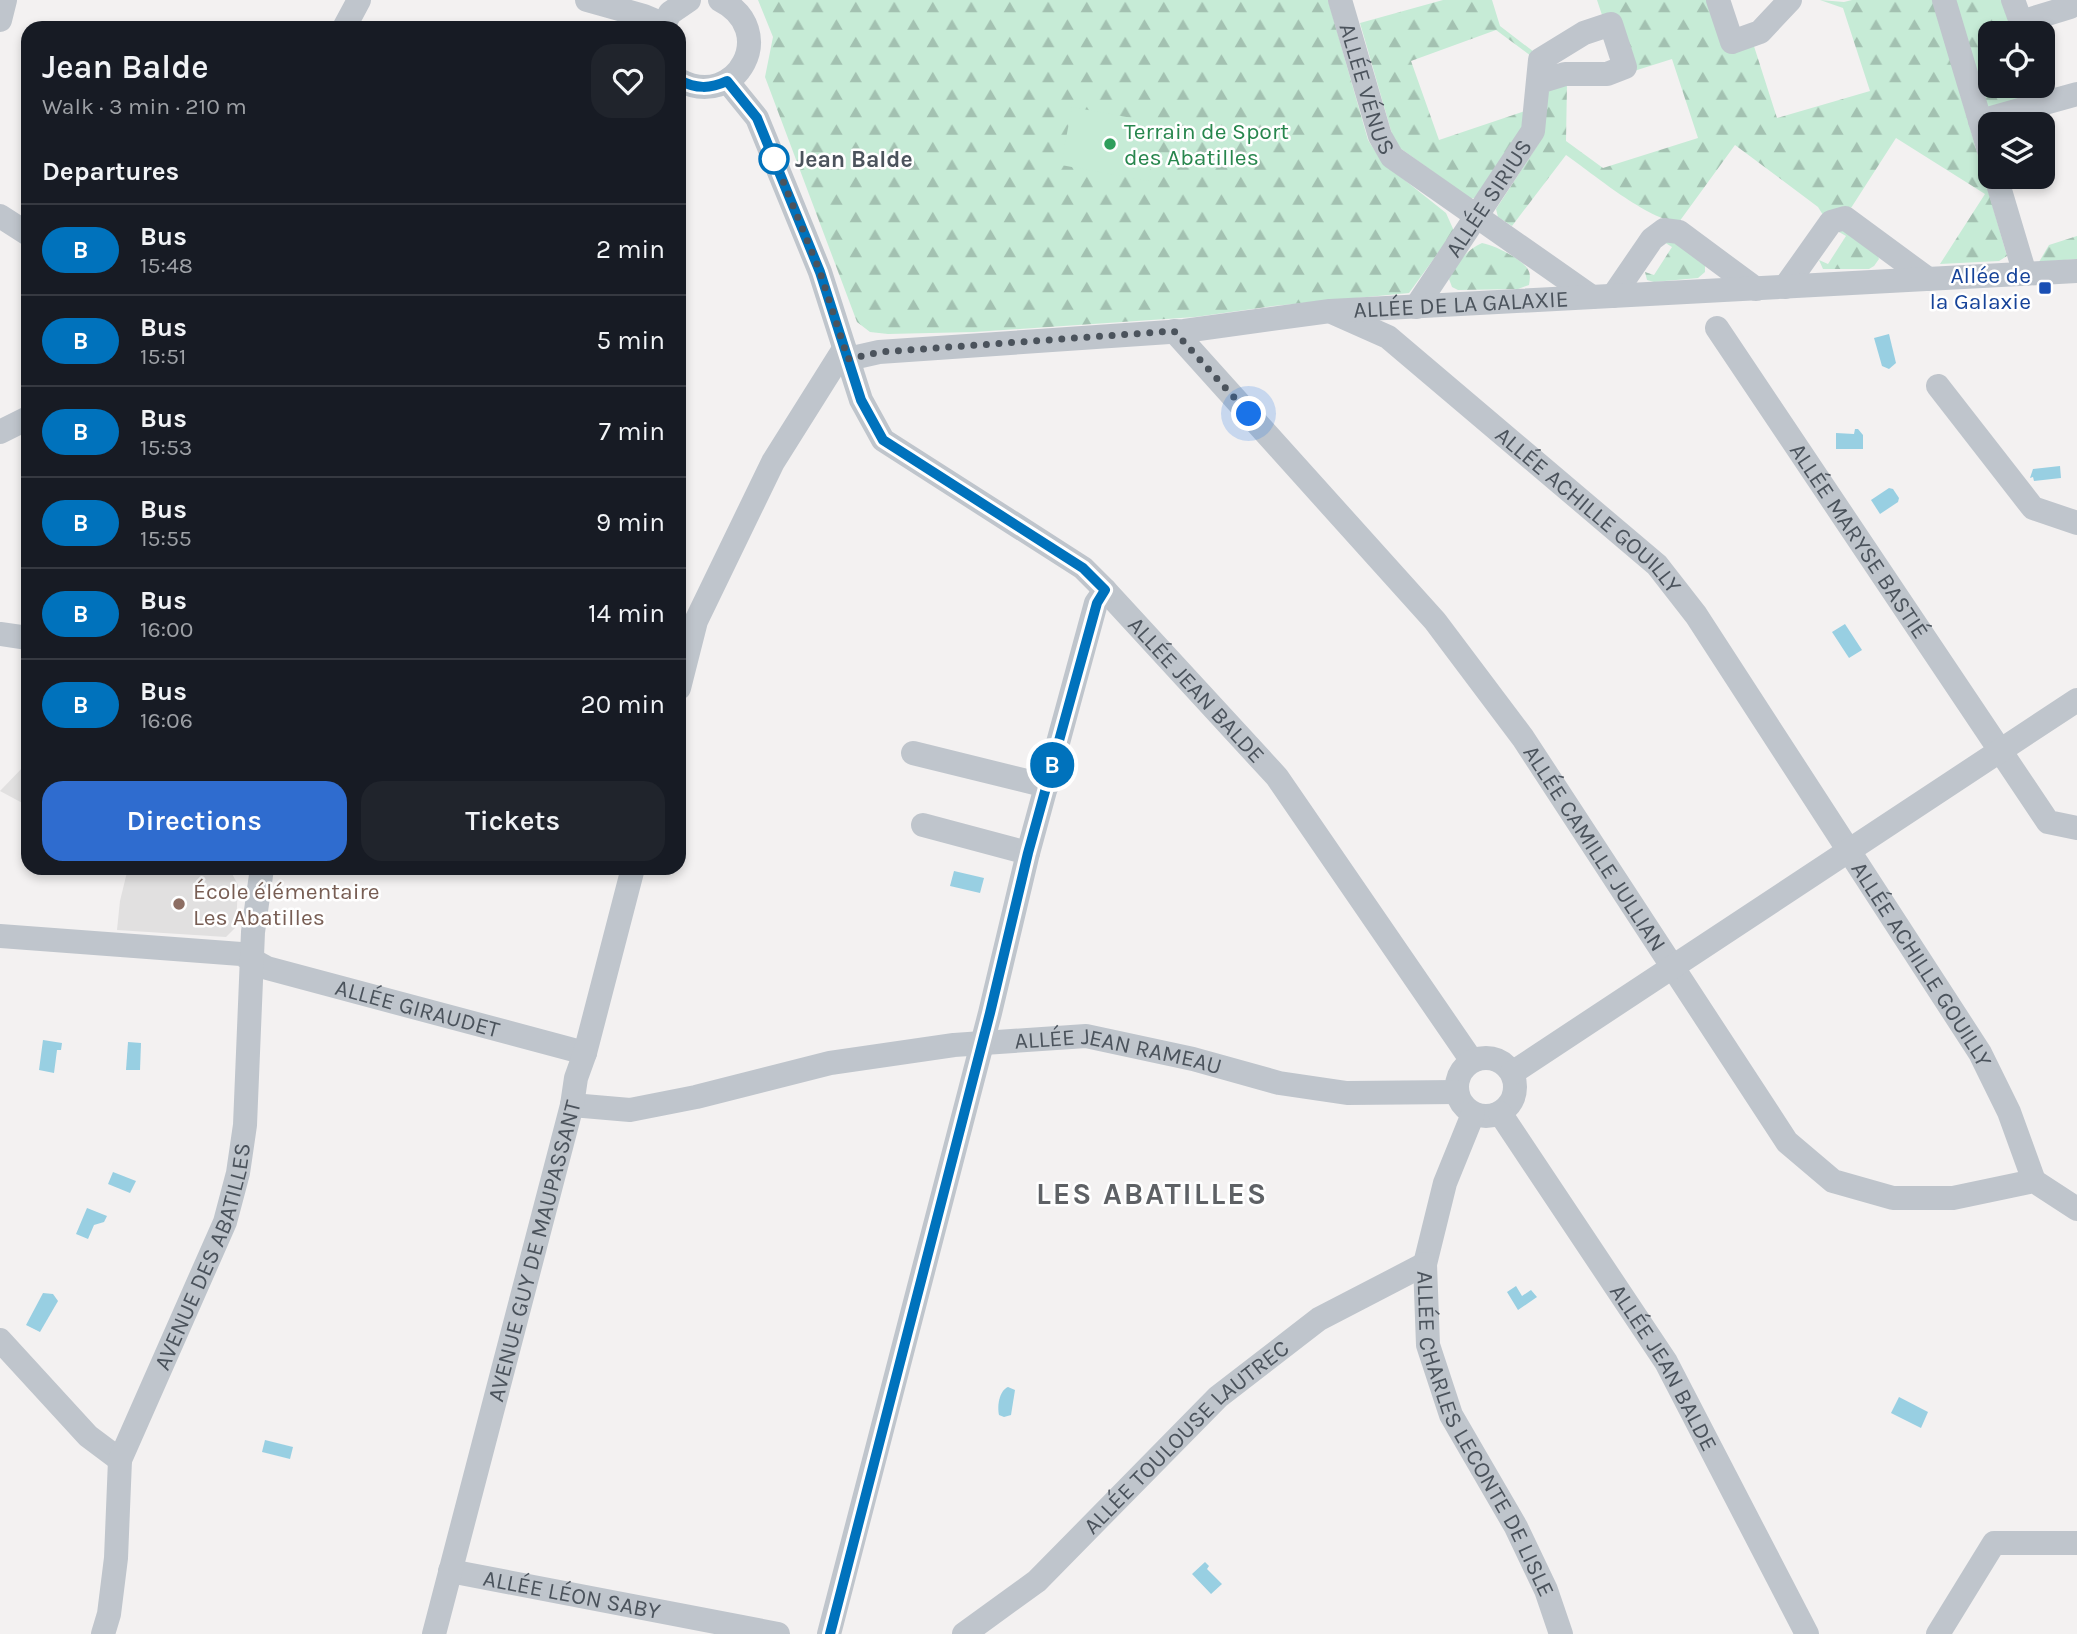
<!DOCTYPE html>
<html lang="en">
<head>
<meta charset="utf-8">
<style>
	:root { --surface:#171b24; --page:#20242c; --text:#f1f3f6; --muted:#9ea1a6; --line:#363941; --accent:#2f6ccf }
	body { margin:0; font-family:Karla,sans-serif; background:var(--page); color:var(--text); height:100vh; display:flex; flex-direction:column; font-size:26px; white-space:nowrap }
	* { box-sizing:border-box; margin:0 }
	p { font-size:23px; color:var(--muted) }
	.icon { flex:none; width:38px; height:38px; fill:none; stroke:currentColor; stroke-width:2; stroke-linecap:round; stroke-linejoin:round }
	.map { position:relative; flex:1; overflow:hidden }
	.side { position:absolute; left:21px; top:21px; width:665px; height:854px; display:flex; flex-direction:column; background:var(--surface); border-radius:21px; box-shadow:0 4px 10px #0003 }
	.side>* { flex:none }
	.badge { padding:0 14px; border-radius:23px; font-size:24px; line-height:46px }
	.tools { position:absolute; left:1978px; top:21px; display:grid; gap:14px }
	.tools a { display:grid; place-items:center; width:77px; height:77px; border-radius:14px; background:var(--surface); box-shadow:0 4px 10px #0003; font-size:35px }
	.you { position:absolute; width:35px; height:35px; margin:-18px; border:5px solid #fff; border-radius:50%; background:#1a73e8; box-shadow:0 0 0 10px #1a73e833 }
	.map>.badge { position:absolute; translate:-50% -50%; box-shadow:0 0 0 4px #fff }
	h2 { padding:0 21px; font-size:26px; line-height:63px }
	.round { display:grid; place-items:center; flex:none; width:74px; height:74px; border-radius:21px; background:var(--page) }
	.headline { display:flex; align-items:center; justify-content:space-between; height:119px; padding:0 21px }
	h1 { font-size:33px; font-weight:600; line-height:52px }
	.cta { display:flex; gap:14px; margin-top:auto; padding:14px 21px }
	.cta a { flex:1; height:80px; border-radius:21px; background:var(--accent); color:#fff; font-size:28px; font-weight:600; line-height:80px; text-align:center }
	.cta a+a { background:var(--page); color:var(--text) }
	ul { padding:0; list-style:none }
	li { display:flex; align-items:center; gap:21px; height:91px; padding:0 21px; border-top:2px solid var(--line) }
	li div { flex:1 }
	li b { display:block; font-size:26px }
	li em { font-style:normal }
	li .badge { min-width:77px; font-weight:700; text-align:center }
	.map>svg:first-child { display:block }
	.education { fill:#e1e0e0 }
	.forest { fill:url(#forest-firs) }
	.park { fill:#c6ebd6 }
	.water { fill:#98cfe2 }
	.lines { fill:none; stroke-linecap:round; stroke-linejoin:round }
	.minor { stroke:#bfc5cc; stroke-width:24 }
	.line-casing { stroke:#fff; stroke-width:16 }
	.line { stroke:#0072bc; stroke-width:10 }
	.walk { stroke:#4b535c; stroke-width:7; stroke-dasharray:0 12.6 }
	.leisure-dot { fill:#2e9e5b; stroke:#fff; stroke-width:2.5 }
	.stop-dot { fill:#fff; stroke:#0072bc; stroke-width:3.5 }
	.transit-dot { fill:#1a4fb4; stroke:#fff; stroke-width:2.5 }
	.education-dot { fill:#8d6e63; stroke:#fff; stroke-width:2.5 }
	.labels { text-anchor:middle; stroke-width:5; stroke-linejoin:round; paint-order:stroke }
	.street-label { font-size:23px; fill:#4b535c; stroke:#fff }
	.leisure-label { font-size:23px; fill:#27864d; stroke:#fff; text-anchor:start }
	.stop-label { font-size:23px; font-weight:bold; fill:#4b535c; stroke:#fff; text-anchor:start }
	.transit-label { font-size:23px; fill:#164399; stroke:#fff; text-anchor:end }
	.education-label { font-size:23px; fill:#785e54; stroke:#fff; text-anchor:start }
	.district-label { font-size:30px; font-weight:bold; letter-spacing:2px; fill:#5e6165; stroke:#fff }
</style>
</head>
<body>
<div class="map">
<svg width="2077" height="1634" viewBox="0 0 2077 1634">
	<defs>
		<pattern id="forest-firs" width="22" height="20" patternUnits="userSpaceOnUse" patternTransform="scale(1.75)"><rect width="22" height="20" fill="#c6ebd6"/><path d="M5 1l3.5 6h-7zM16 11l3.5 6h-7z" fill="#a3c1b1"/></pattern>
	</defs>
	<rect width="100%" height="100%" fill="#f3f1f1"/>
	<g class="education">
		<path d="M28,762V806L0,791Z"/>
		<path d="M128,868H229L238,885L236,927L226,937L117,930L120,901Z"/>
	</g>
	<g class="forest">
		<path d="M758,0H1328L1368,140L1382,162L1446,213L1454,231L1409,293L1273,306L1195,317L974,332L888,334L870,332L857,322L765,77L773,37Z"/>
		<path d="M1443,0H1492L1500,26L1534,52L1531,56L1496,30L1411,61L1439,140L1525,111V122L1482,195L1471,199L1400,148L1392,134L1360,23Z"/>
		<path d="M1597,0H1711L1752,40L1777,118L1870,91L1843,8L1820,0L1844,2L1852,0H1933L2007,256L1999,261L1940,264L1985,194L1896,138L1851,208L1823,215L1818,207L1735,145L1679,222C1649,221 1592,173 1566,155L1512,226L1498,217L1496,209L1539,143L1547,94L1552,84L1567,83L1566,141L1603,168L1698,138L1672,59L1634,71L1603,18Z"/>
		<path d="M1953,0H2002L2015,29L2005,33H1990V86H2025L2029,97L1985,109Z"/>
		<path d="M1845,229L1876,252L1879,259L1874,266L1869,269H1823L1819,260L1828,264L1846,236L1839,232Z"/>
		<path d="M2077,236V259L2039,262L2049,245Z"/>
		<path d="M1672,240L1705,265V272L1698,278L1654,282L1647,280L1645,272L1654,275L1672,247L1664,242Z"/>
		<path d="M1482,243C1494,245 1520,258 1527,268C1531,273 1530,279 1529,285L1518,289L1458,290L1452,287L1449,279C1456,264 1467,249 1482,243Z"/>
	</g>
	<path class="park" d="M1072,107L1159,123L1148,181L1061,165Z"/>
	<g class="water">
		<path d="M1889,334L1896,363L1889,369L1882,366L1874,338Z"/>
		<path d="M1855,429H1858L1863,435V449H1836V433L1854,434Z"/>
		<path d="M2060,466L2061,478L2034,481L2033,477L2030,478L2033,469Z"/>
		<path d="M1889,488L1893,489L1899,498L1898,502L1880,514L1871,500Z"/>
		<path d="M1845,624L1862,650L1849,658L1832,632Z"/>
		<path d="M954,871L984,878L980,893L950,886Z"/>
		<path d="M43,1040L62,1043L61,1050H57L54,1073L39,1070Z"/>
		<path d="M128,1042L141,1043L140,1070H126Z"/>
		<path d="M113,1172L136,1181L130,1193L108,1184Z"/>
		<path d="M87,1208L107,1216L104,1222L94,1225L88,1239L76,1234Z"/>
		<path d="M1516,1286L1522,1296L1531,1290L1537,1297L1518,1310L1507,1292Z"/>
		<path d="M43,1293L53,1294L58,1301L40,1332L26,1325Z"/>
		<path d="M1008,1387L1015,1390L1011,1415L1004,1417L999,1415C997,1406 999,1391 1008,1387Z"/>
		<path d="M1899,1397L1928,1412L1921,1428L1891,1413Z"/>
		<path d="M265,1440L293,1447L290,1459L262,1452Z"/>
		<path d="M1205,1562L1209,1566L1207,1569L1222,1584L1211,1594L1192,1574Z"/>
	</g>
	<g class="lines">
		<g class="minor">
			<path d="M587,0L644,16L663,24"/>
			<path id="s1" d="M1340,0L1380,136L1392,157L1592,297"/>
			<path d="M1718,0L1732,42L1760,32L1790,0"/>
			<path d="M1944,0L1990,154"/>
			<path d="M2013,0L2021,22L2070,7L2067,0"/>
			<path d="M0,20L5,0"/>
			<path d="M344,28L359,0"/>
			<path d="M662,28L670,13L689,0"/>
			<path d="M679,80C737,111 780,30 720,0"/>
			<path id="s2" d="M727,81L757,118L820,272L861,400L883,440L1083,568L1105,590L1277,777L1472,1061"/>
			<path d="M1980,121L2077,94"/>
			<path d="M1996,177L2025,274"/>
			<path d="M0,216L28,234"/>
			<path d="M1785,287L1831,222L1845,218L1928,279"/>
			<path d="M1613,296L1652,239L1664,230L1679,232L1756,289"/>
			<path id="s3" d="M1416,307L1533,131L1540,60L1584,33L1611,24L1625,67L1607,74H1565L1539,82"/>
			<path id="s4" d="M1334,313L1388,337L1657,565L1696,615L1980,1053L2009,1112L2034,1181"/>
			<path id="s5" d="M1717,328L2048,822L2077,828"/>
			<path id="s6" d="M1174,331L1435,621L1523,738L1787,1142L1833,1181L1893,1198H1953L2034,1181L2077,1209"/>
			<path id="s7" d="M848,359L879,352L1184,331L1330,311L2077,271"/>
			<path d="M1938,386L2033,508L2077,523"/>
			<path d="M0,432L28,418"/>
			<path d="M0,634L28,638"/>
			<path d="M679,688L696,621L773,462L844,349"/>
			<path d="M913,753L1047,786"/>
			<path d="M923,825L1028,853"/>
			<path id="s8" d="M0,936L241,954L267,968L585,1053"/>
			<circle cx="1486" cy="1087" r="29"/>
			<path d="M1512,1073L2077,700"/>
			<path id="s9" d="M572,1105L630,1110L696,1097L830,1063L954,1045L1086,1036L1193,1059L1279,1083L1347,1093L1457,1092"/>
			<path id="s10" d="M1500,1113L1666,1362L1807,1634"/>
			<path id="s11" d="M1473,1114L1445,1183L1425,1264L1428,1345L1451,1415L1516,1527L1546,1590L1561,1634"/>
			<path d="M0,1340L88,1436L120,1460"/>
			<path id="s12" d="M450,1571L778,1634"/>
			<path id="s13" d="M103,1634L109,1614L116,1558L120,1460L225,1222L238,1173L245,1125L253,932L262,868"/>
			<path id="s14" d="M434,1634L572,1105L576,1078L585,1053L633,868"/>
			<path d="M829,1634L990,1013L1028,853L1096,603L1105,590"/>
			<path id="s15" d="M964,1634L1037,1581L1218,1397L1319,1319L1425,1264"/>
			<path d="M1938,1634L1994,1543H2077"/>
		</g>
	</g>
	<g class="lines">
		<g class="line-casing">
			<path id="line" d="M679,80C696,89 710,89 727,81L757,118L820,272L861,400L883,440L1083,568L1105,590L1097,603L1028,853L990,1013L830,1634"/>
		</g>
		<use href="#line" class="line"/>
		<path class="walk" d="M774,159L820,272L848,359L880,352L1174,331L1249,414"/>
	</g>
	<circle class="leisure-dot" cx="1110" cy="144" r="7"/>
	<circle class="stop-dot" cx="774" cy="159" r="14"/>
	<rect class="transit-dot" x="2038" y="281" width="14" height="14" rx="3.5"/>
	<circle class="education-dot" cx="179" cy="904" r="7"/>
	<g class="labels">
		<g class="street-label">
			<text dy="8" stroke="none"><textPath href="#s1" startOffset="93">ALLÉE VÉNUS</textPath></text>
			<text dy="8" stroke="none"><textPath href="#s3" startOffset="131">ALLÉE SIRIUS</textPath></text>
			<text dy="8" stroke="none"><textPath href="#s7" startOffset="616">ALLÉE DE LA GALAXIE</textPath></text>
			<text dy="8" stroke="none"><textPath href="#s4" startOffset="324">ALLÉE ACHILLE GOUILLY</textPath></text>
			<text dy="8" stroke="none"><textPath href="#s5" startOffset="256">ALLÉE MARYSE BASTIÉ</textPath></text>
			<text dy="8" stroke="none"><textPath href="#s2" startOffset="798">ALLÉE JEAN BALDE</textPath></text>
			<text dy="8" stroke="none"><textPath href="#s6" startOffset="668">ALLÉE CAMILLE JULLIAN</textPath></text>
			<text dy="8" stroke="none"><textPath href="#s4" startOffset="891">ALLÉE ACHILLE GOUILLY</textPath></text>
			<text dy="8" stroke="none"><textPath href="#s8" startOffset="427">ALLÉE GIRAUDET</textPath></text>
			<text dy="8" stroke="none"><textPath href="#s9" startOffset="555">ALLÉE JEAN RAMEAU</textPath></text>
			<text dy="8" stroke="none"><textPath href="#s14" startOffset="396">AVENUE GUY DE MAUPASSANT</textPath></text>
			<text dy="8" stroke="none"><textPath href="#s13" startOffset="396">AVENUE DES ABATILLES</textPath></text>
			<text dy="8" stroke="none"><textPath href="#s10" startOffset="303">ALLÉE JEAN BALDE</textPath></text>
			<text dy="8" stroke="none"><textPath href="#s11" startOffset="341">ALLÉE CHARLES LECONTE DE LISLE</textPath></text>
			<text dy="8" stroke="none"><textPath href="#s15" startOffset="298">ALLÉE TOULOUSE LAUTREC</textPath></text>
			<text dy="8" stroke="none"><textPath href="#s12" startOffset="124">ALLÉE LÉON SABY</textPath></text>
		</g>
		<g class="leisure-label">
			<text x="1124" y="139">Terrain de Sport<tspan x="1124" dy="26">des Abatilles</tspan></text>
		</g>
		<g class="stop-label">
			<text x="795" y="167">Jean Balde</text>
		</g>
		<g class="transit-label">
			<text x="2031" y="283">Allée de<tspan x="2031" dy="26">la Galaxie</tspan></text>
		</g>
		<g class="education-label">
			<text x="193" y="899">École élémentaire<tspan x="193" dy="26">Les Abatilles</tspan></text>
		</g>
		<g class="district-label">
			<text x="1152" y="1204">LES ABATILLES</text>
		</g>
	</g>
</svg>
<div class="tools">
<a><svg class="icon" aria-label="locate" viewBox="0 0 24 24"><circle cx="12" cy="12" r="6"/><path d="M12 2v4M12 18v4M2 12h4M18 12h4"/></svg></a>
<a><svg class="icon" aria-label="layers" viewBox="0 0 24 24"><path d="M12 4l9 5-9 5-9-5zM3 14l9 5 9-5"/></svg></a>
</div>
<div class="you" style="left:1249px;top:414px"></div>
<b class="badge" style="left:1052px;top:765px;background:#0072bc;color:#fff">B</b>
<section class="side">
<div class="headline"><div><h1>Jean Balde</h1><p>Walk · 3 min · 210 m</p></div><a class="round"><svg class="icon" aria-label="heart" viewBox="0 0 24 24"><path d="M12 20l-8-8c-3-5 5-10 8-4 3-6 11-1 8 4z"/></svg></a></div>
<h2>Departures</h2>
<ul>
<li><span class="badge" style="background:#0072bc;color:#fff">B</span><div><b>Bus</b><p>15:48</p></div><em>2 min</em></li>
<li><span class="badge" style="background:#0072bc;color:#fff">B</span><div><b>Bus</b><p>15:51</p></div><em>5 min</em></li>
<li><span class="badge" style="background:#0072bc;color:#fff">B</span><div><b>Bus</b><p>15:53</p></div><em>7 min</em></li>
<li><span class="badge" style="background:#0072bc;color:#fff">B</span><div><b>Bus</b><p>15:55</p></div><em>9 min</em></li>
<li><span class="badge" style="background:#0072bc;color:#fff">B</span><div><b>Bus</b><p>16:00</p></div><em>14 min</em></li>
<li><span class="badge" style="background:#0072bc;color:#fff">B</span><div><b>Bus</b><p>16:06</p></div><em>20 min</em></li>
</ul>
<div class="cta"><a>Directions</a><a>Tickets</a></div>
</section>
</div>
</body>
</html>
